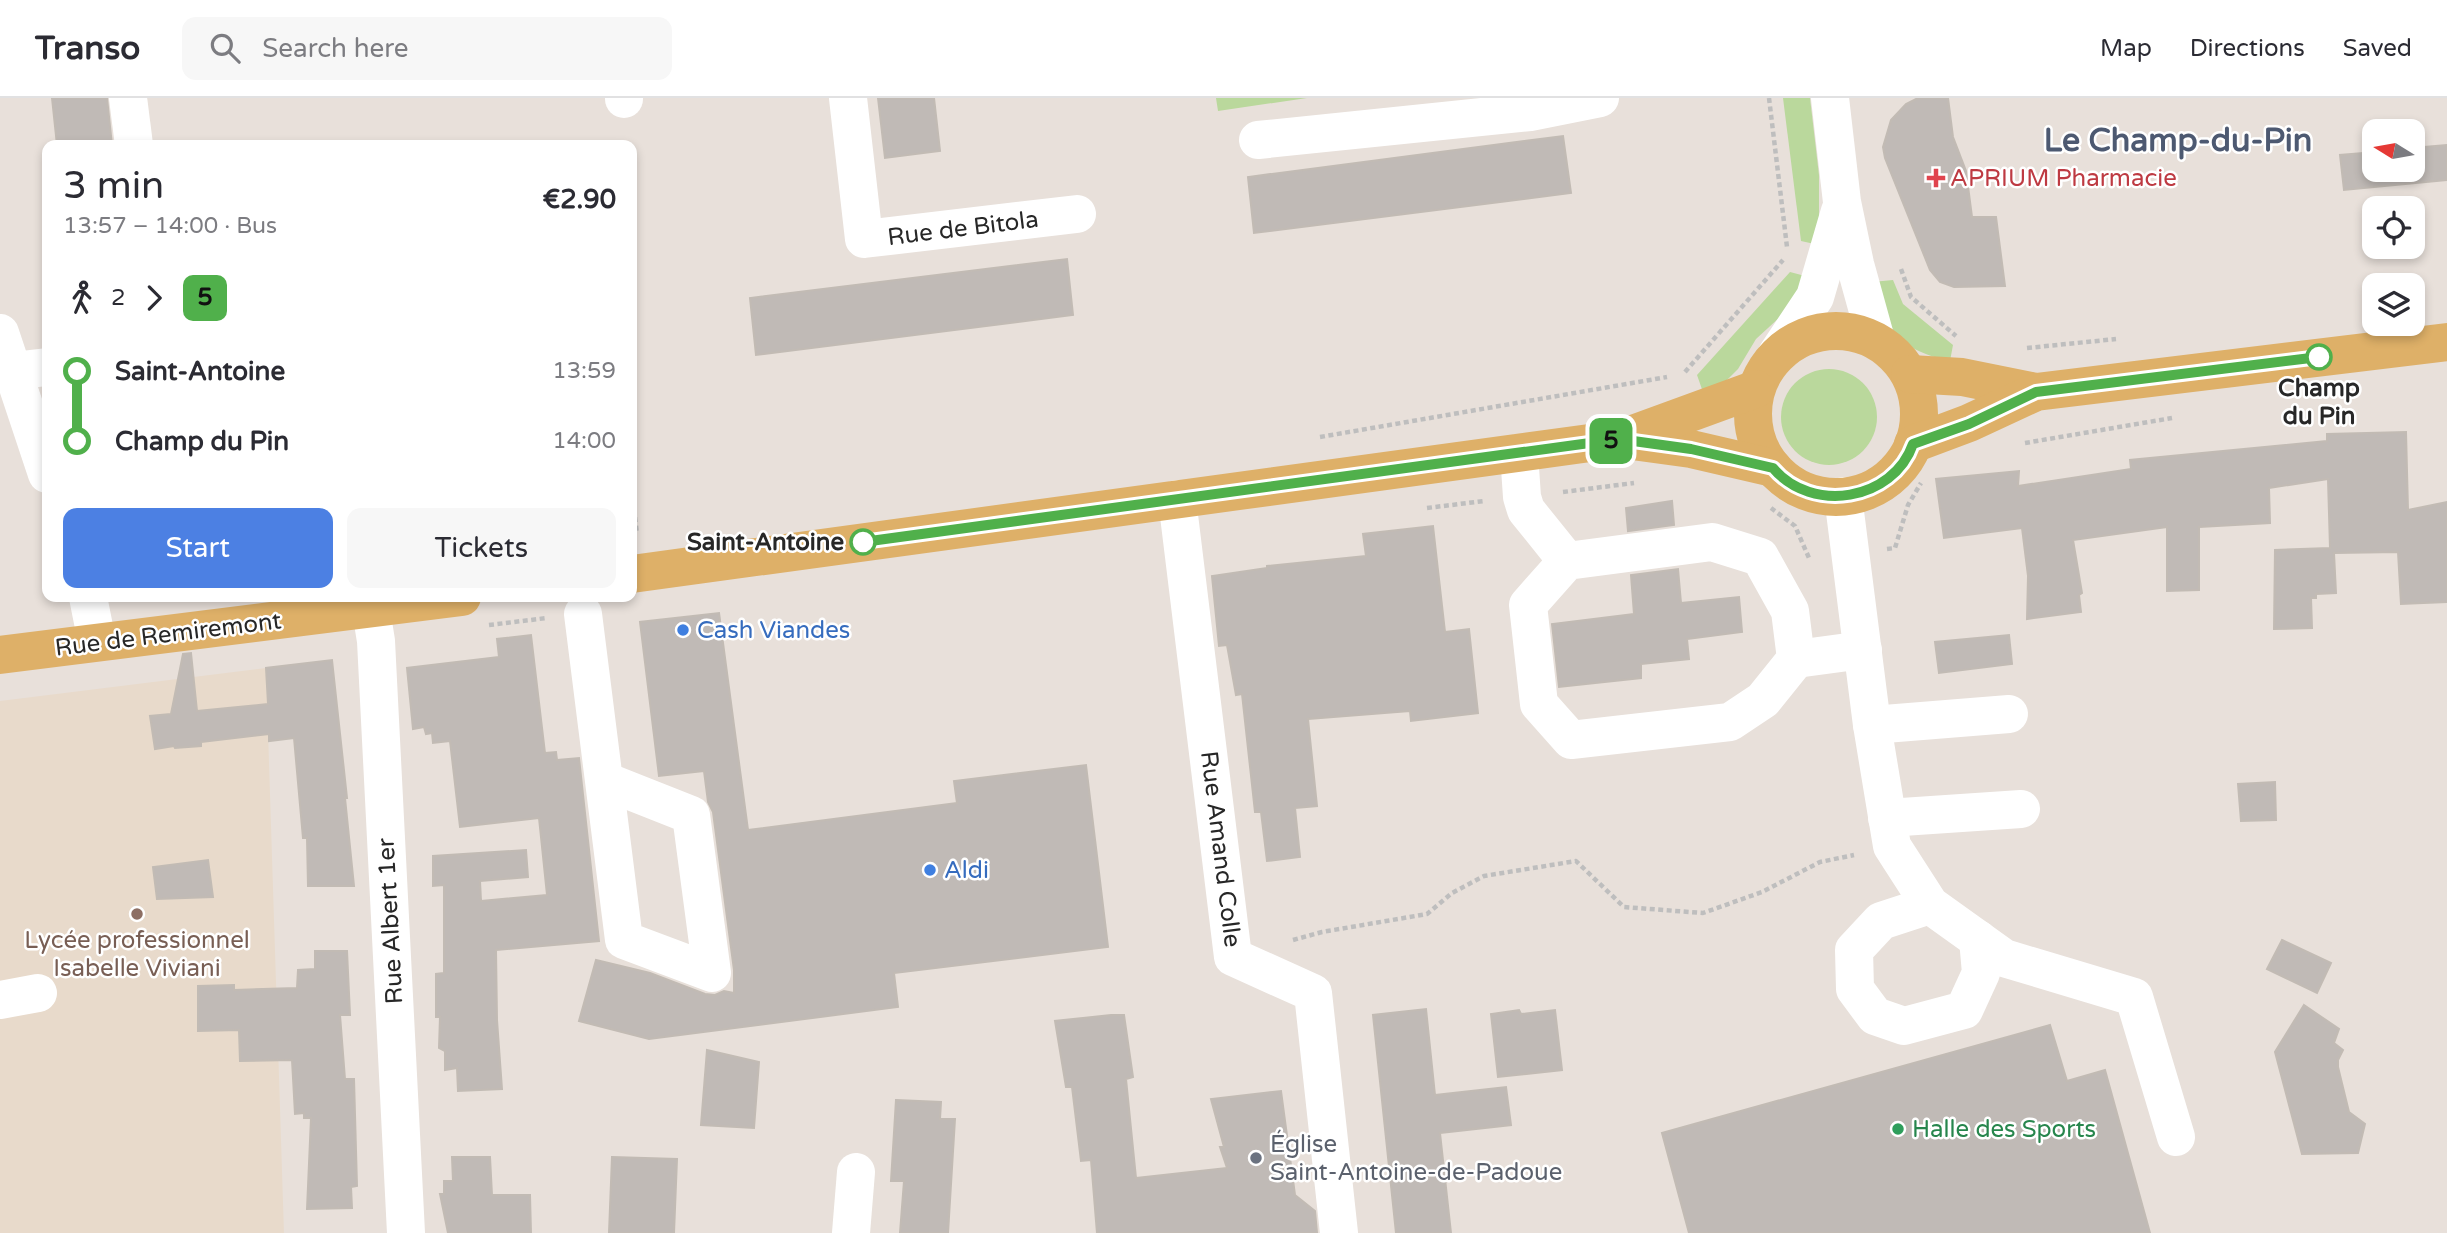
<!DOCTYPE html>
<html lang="en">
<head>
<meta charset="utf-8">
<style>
	:root { --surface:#fff; --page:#f7f7f7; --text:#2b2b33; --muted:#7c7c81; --line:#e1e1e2; --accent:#4c80e3 }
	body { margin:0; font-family:"Varela Round",sans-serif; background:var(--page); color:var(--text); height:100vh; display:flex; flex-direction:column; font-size:26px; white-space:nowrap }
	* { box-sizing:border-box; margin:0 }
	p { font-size:23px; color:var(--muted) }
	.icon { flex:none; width:38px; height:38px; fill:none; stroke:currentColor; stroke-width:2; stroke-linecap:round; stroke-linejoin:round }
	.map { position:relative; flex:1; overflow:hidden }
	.drawer { position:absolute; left:42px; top:42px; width:595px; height:462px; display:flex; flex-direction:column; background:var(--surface); border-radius:14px; box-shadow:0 4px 10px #0003 }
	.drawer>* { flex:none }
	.badge { padding:0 14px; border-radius:10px; font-size:24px; line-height:46px }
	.needle { width:46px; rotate:281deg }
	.buttons { position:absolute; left:2362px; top:21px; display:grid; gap:14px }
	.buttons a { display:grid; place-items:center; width:63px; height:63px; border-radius:14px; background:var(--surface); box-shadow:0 4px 10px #0003; font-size:35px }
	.map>.badge { position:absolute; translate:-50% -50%; box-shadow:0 0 0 4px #fff }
	.legs { display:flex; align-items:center; gap:10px; height:77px; padding:0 21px; font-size:23px }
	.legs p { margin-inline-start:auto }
	.headline { display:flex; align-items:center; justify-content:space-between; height:119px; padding:0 21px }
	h1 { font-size:38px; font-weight:600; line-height:52px }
	.cta { display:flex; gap:14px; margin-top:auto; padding:14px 21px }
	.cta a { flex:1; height:80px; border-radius:14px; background:var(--accent); color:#fff; font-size:28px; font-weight:600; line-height:80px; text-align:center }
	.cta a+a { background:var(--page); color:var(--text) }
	ul { padding:0 21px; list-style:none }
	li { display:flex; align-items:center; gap:24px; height:70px; font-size:26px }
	li i { display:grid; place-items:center; width:10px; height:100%; margin:0 9px; background:currentColor }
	li i::after { content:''; width:18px; height:18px; margin:-9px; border:5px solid; border-radius:50%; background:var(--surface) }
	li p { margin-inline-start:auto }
	li:first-child i { background:linear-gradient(#0000 50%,currentColor 0) }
	li:last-child i { background:linear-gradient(currentColor 50%,#0000 0) }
	header { display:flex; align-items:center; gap:42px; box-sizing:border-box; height:98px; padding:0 35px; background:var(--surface); border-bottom:2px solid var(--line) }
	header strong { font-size:33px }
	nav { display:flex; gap:38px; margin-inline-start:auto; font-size:24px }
	.search { width:490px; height:63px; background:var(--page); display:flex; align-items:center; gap:18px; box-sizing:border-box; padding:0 24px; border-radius:14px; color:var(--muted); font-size:26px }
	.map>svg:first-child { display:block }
	.education { fill:#e8dacb }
	.green { fill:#bad89c }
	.building { fill:#c0bab6; stroke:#c2bbb4; stroke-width:2 }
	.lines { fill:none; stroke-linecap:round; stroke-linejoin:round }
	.path { stroke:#bebebe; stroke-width:4.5; stroke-dasharray:5 3.5; stroke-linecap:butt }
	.minor { stroke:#fff; stroke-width:38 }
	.major { stroke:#deb068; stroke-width:38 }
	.line-1-casing { stroke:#fff; stroke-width:16 }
	.line-1 { stroke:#50b04b; stroke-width:10 }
	.health-dot { fill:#e0444e; stroke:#fff; stroke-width:2.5 }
	.stop-1-dot { fill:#fff; stroke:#50b04b; stroke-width:3.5 }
	.shop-dot { fill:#3f7fe0; stroke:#fff; stroke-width:2.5 }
	.education-dot { fill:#8d6e63; stroke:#fff; stroke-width:2.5 }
	.leisure-dot { fill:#2e9e5b; stroke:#fff; stroke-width:2.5 }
	.worship-dot { fill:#6b7280; stroke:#fff; stroke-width:2.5 }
	.labels { text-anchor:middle; stroke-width:5; stroke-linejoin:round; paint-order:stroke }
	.health-label { font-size:24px; fill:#be3a42; stroke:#fff; text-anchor:start }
	.street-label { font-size:24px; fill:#272727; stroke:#fff }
	.stop-label { font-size:24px; font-weight:bold; fill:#272727; stroke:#fff }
	.shop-label { font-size:24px; fill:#366cbe; stroke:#fff; text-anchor:start }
	.education-label { font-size:24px; fill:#785e54; stroke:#fff }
	.leisure-label { font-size:24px; fill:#27864d; stroke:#fff; text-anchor:start }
	.worship-label { font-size:24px; fill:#5b616d; stroke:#fff; text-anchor:start }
	.district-label { font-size:32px; font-weight:bold; fill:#4d5971; stroke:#fff }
</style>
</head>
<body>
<header>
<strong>Transo</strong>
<div class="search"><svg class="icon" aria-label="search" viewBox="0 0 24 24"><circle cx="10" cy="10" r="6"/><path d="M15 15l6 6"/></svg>Search here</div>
<nav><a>Map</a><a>Directions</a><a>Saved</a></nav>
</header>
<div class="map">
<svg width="2447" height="1135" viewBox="0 0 2447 1135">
	<rect width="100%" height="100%" fill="#e8e0da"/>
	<path class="education" d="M266,570L284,1135H0V603Z"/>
	<g class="green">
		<path d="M1216,0H1307L1218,13Z"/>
		<path d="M1783,0H1810L1819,77V147L1801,143Z"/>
		<path d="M1790,174L1809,179L1780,219L1756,241L1738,271L1721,288L1704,297L1697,277Z"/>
		<path d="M1893,182L1903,206L1953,247L1950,263C1894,250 1891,233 1872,184Z"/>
		<circle cx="1829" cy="319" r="48"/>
	</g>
	<g class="building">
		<path d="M52,0H107L112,47H57Z"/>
		<path d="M878,0H934L940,53L885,60Z"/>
		<path d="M1918,0H1948L1953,39L1966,73L1972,119H1996L2005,188L1954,189L1940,184L1930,172L1885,60L1883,49L1891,22L1906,6Z"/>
		<path d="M1563,38L1571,95L1254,135L1248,79Z"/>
		<path d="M2447,47V82L2344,92L2340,57L2375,54V72H2413V50Z"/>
		<path d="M1067,161L1073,217L756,257L750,200Z"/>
		<path d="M2406,334L2408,412L2447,404V504L2401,506L2398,454L2334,455L2336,495L2316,496V500H2311L2312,530L2274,531L2275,452L2330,450L2328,381L2269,390L2270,425L2199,429V492L2167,493V429L2073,442L2082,495L2079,497L2081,514L2027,521L2028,478L2022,430L1944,440L1936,381L2019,373L2018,388L2131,371L2130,362L2327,343V336Z"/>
		<path d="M1672,403L1674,427L1628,433L1626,410Z"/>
		<path d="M1433,428L1445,534L1469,531L1478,615L1411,623L1410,613L1308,621L1317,708L1295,710L1300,759L1267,763L1261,714H1255L1242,596L1236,597L1227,547L1219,548L1212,478L1267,470V468L1366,458L1363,436Z"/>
		<path d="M1678,471L1681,505L1739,499L1742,534L1687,541L1689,561L1641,566V580L1559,589L1552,526L1634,516L1631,477Z"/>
		<path d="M719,515L748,732L957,705L954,683L1086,667L1108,849L894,875L898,909L649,941L579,923L596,862L650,875L705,896L715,897L724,893L734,895V872L713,714L708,704L704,673L659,678L640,524Z"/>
		<path d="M531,537L545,655L556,654L557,662L579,660L599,843L496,852L497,922L502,991L458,993L457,970L445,972V953L439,950L440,919H436V876L444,875V787L433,788V758L526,752L528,779L480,783L481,803L547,797L539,720L460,729L450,643L433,645L432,635L426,636L424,629L413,631L407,570L499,559L497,541Z"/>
		<path d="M2009,537L2012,566L1939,575L1935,544Z"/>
		<path d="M191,555L197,613L268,606L266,570L332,562L347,700H345L354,788H308L307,740H303L294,640L269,643V636L201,644V648L175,650L174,648L155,651L150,618L171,616L183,556Z"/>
		<path d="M2275,684L2276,722L2241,723L2238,686Z"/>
		<path d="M208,762L213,799L157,801L153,769Z"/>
		<path d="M2282,842L2331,865L2317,895L2267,871Z"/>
		<path d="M315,853H347L350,917H340L345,981H354L357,1088L351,1089L352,1110L307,1111L311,1020H304V1015L295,1016L292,962L240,963L239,932L198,933V888L234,887V892L297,890L298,872L315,871Z"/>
		<path d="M2304,907L2339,931L2334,945L2343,952L2338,962V969L2349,1014L2365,1026L2358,1055L2302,1056L2275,954Z"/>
		<path d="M1426,911L1435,997L1506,989L1511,1027L1440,1035L1451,1135H1396L1373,917Z"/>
		<path d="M1519,912L1521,916L1555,912L1562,972L1498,979L1491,916Z"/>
		<path d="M1111,917H1124L1133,979L1126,981L1136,1080L1227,1070L1220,1049H1224L1211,1001L1281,993L1295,1097L1315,1113L1317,1135H1097L1091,1062L1081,1063L1072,989H1066L1055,923Z"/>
		<path d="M2050,927L2067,983L2105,972L2150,1135H1689L1662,1035Z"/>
		<path d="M707,952L759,964L754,1030L701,1027Z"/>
		<path d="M896,1002L941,1004L940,1021H955L948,1135H900L904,1083H891Z"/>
		<path d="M452,1059H490L492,1097H530L531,1135H448L440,1096H444V1083H453Z"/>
		<path d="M612,1059L677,1061L674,1135H609Z"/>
	</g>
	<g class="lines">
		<g class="path">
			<path d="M1769,0L1787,149"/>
			<path d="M1901,171L1911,199L1956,238"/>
			<path d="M2027,250L2116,241"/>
			<path d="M1685,274L1783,162"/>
			<path d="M1320,339L1667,279"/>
			<path d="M2025,345L2172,320"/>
			<path d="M632,394L637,436"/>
			<path d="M1563,394L1634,385"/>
			<path d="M1427,410L1484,403"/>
			<path d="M1771,410L1795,428L1809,460"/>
			<path d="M1887,451L1895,450L1908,407L1921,385"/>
			<path d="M489,527L547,520"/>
			<path d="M1293,842L1322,834L1427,816L1452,795L1484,778L1576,763L1624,809L1703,815L1762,794L1820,764L1854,757"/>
		</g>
		<g class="minor">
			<path d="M128,0L134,47"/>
			<path d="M624,0V1"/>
			<path d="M848,0L864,141L1077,116"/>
			<path d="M1830,0L1842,104L1855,166L1876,242"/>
			<path d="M1258,42L1530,14L1600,0"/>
			<path d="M0,235L47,376"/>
			<path d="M1777,256L1815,199L1840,113"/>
			<path d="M13,273L47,269"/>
			<path d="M1519,355L1522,399L1526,412L1567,463L1712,444L1760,459L1790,513L1796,561L1763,602L1730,624L1571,642L1539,606L1528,507L1567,463"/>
			<path d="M1843,398L1872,627L1892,748L1930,807L2004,860L2134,899L2176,1039"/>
			<path d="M1177,401L1233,859L1313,895L1339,1135"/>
			<path d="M88,499L97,544"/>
			<path d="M371,512L376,543L406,1135"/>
			<path d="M583,516L624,842L712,875L691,717L605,683"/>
			<path d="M1796,561L1863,552"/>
			<path d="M1872,627L2009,616"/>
			<path d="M1887,720L2021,711"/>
			<path d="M1930,807L1881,823L1854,852L1855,891L1875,918L1904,928L1964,912L1981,875L1978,841"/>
			<path d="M0,902L38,895"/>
			<path d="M851,1135L856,1074"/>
		</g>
		<g class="major">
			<circle cx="1836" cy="316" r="83"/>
			<path d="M1910,276L1962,279L2036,294"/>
			<path d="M1625,342L1691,351L1773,370"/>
			<path d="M1913,346L1969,325L2036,294L2447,244"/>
			<path d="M632,476L1619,341L1756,291"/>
			<path d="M0,557L462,499"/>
		</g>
	</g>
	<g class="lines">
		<g class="line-1-casing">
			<path id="line-1" d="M863,444L1619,341L1691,351L1773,370C1812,416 1893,403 1913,346L1969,326L2036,294L2319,259"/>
		</g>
		<use href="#line-1" class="line-1"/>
	</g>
	<path class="health-dot" d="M1932.5 69.5h7v7h7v7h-7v7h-7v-7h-7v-7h7z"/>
	<g class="stop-1-dot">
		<circle cx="2319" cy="259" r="12"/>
		<circle cx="863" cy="444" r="12"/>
	</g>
	<g class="shop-dot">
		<circle cx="683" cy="532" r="7"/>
		<circle cx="930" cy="772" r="7"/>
	</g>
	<circle class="education-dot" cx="137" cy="816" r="7"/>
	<circle class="leisure-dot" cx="1898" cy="1031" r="7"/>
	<circle class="worship-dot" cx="1256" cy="1060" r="7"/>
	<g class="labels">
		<g class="health-label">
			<text x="1950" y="88">APRIUM Pharmacie</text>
		</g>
		<g class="street-label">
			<text transform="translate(963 130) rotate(-7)" y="8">Rue de Bitola</text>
			<text transform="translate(168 536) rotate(-7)" y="8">Rue de Remiremont</text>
			<text transform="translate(1221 751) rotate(83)" y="8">Rue Amand Colle</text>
			<text transform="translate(390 823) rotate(-93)" y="8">Rue Albert 1er</text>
		</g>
		<g class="stop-label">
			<text x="2319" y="298">Champ<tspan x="2319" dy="28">du Pin</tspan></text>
			<text x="844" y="452" text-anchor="end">Saint-Antoine</text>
		</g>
		<g class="shop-label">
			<text x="697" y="540">Cash Viandes</text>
			<text x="944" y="780">Aldi</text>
		</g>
		<g class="education-label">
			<text x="137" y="850">Lycée professionnel<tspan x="137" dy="28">Isabelle Viviani</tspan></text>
		</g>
		<g class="leisure-label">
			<text x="1912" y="1039">Halle des Sports</text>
		</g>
		<g class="worship-label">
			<text x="1270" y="1054">Église<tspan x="1270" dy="28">Saint-Antoine-de-Padoue</tspan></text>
		</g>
		<g class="district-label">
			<text x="2178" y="53">Le Champ-du-Pin</text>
		</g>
	</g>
</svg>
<div class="buttons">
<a><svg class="needle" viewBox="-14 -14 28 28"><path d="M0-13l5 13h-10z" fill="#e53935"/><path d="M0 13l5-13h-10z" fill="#7c7c81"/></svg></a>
<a><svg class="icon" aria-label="locate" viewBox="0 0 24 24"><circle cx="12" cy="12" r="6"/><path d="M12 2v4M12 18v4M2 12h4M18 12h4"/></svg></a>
<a><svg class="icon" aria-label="layers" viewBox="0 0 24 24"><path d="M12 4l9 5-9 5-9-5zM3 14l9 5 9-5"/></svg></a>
</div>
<b class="badge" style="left:1611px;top:343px;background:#50b04b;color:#111">5</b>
<section class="drawer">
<div class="headline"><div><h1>3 min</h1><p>13:57 – 14:00 · Bus</p></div><b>€2.90</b></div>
<div class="legs"><svg class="icon" aria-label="walk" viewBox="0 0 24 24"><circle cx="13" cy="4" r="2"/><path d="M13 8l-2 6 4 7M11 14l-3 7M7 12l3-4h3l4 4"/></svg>2<svg class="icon" aria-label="forward" viewBox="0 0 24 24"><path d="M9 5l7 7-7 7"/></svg><b class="badge" style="background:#50b04b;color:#111">5</b></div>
<ul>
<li><i style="color:#50b04b"></i><b>Saint-Antoine</b><p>13:59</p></li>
<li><i style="color:#50b04b"></i><b>Champ du Pin</b><p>14:00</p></li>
</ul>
<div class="cta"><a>Start</a><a>Tickets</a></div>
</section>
</div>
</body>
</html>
